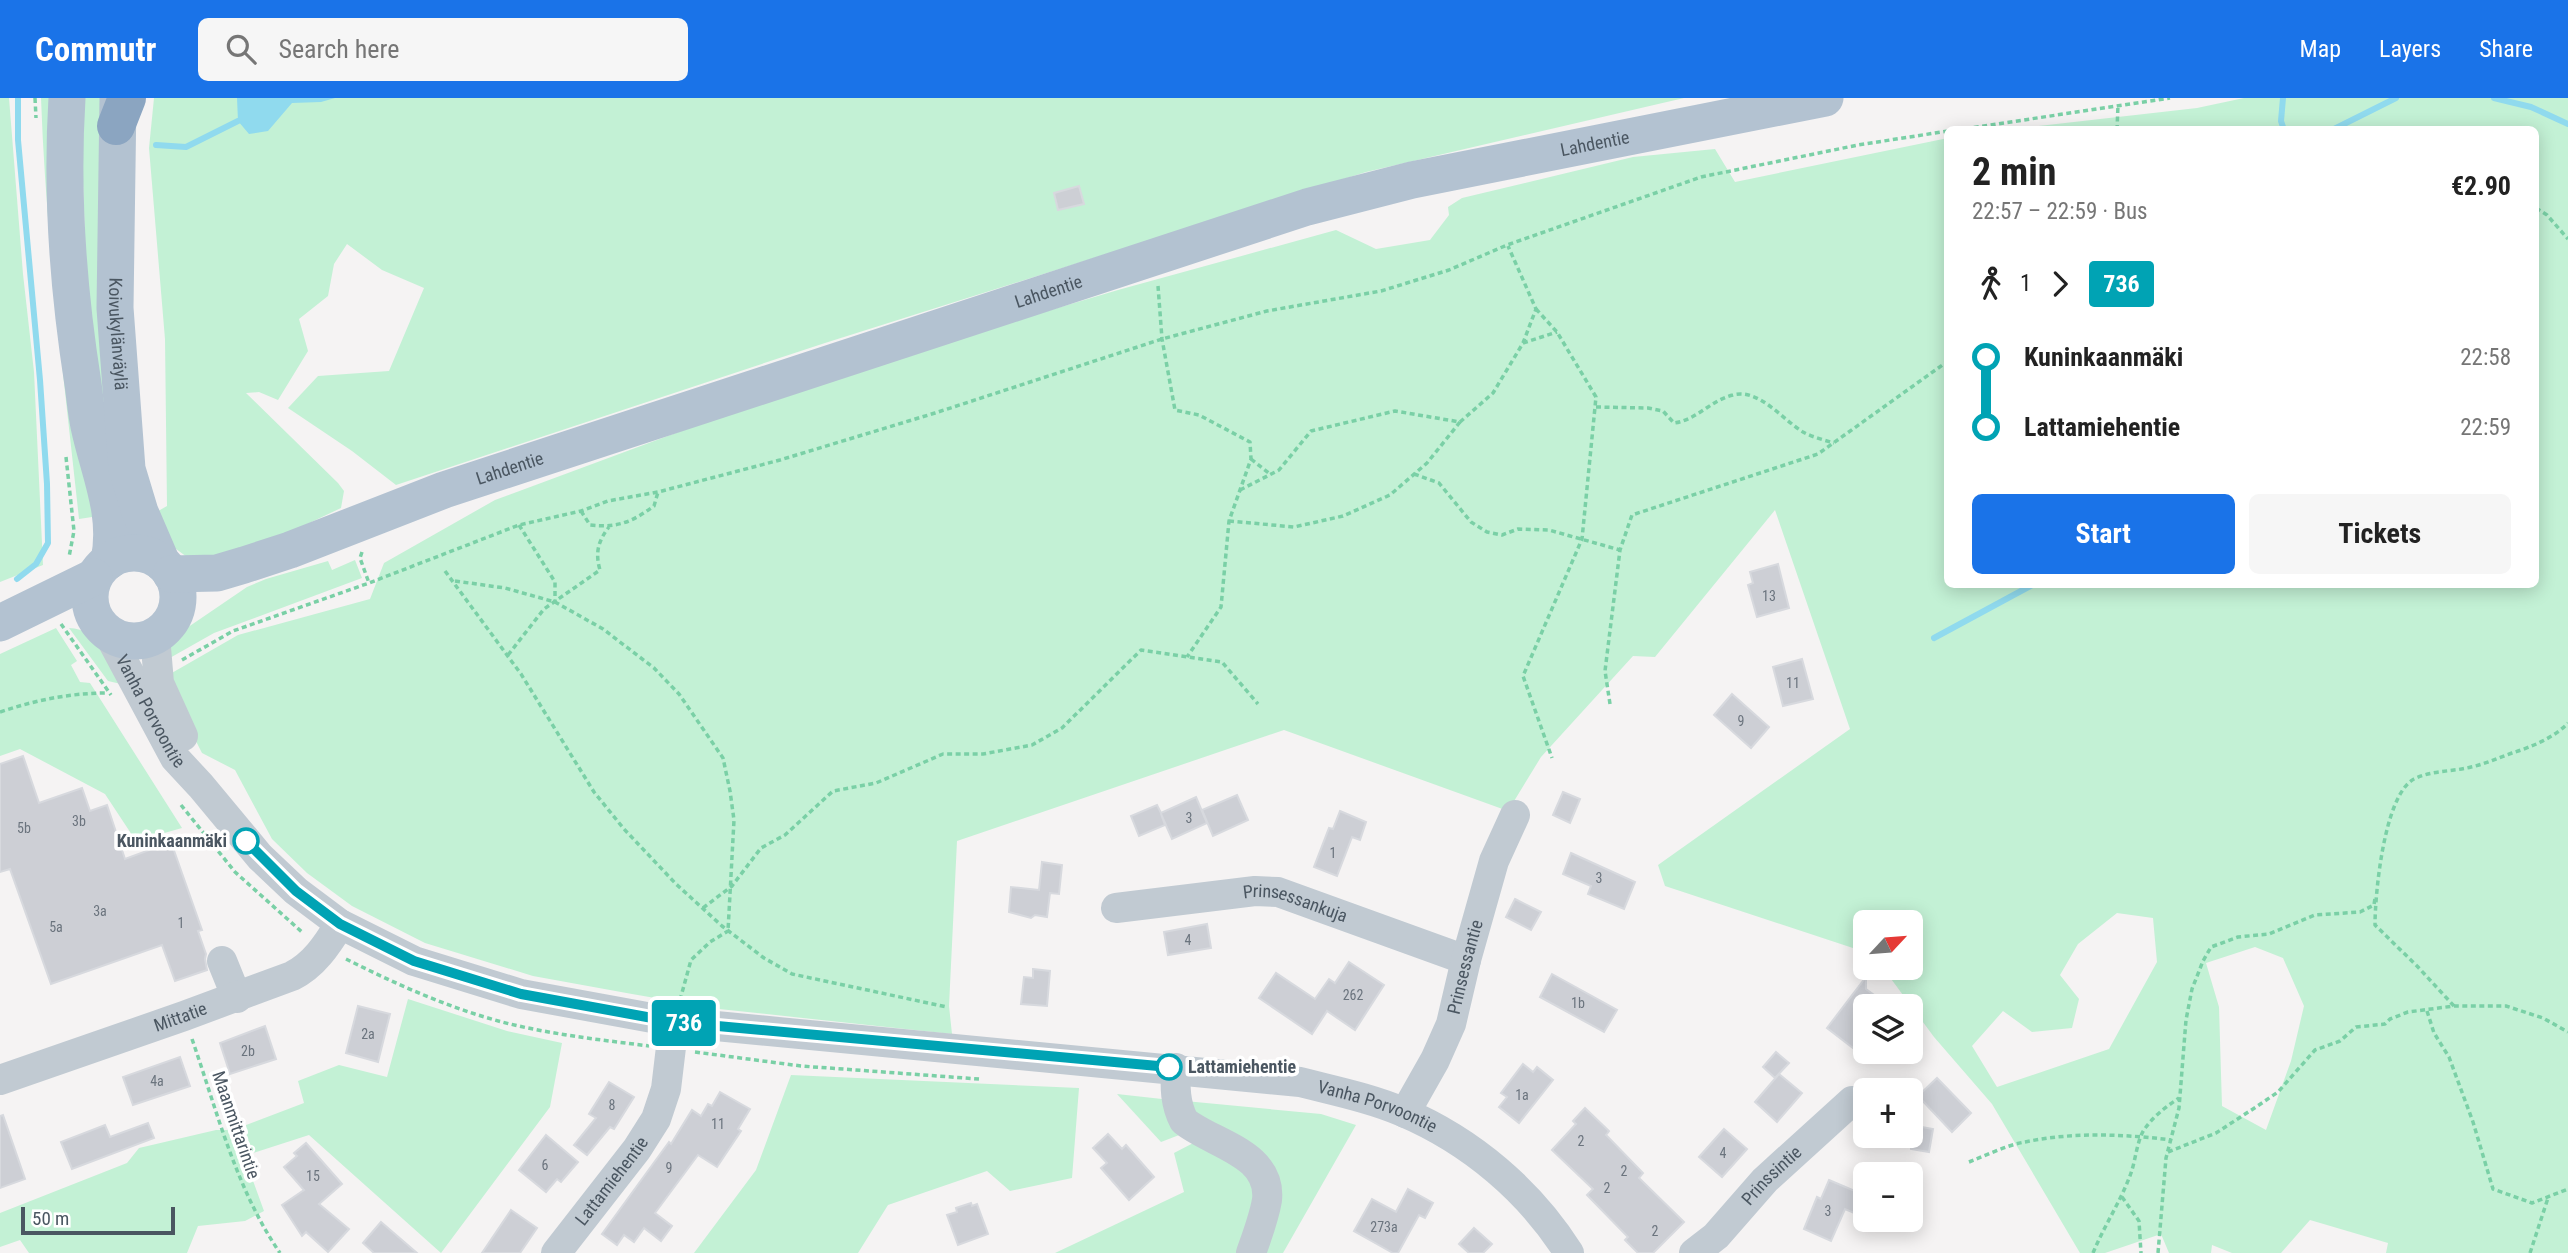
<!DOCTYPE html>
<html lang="en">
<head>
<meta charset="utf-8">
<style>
	:root { --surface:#fff; --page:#f6f6f6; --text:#222; --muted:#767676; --accent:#1a73e8 }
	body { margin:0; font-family:"Roboto Condensed",sans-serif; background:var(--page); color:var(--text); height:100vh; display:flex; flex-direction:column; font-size:26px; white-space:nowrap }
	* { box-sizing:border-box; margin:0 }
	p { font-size:23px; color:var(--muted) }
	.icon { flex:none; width:38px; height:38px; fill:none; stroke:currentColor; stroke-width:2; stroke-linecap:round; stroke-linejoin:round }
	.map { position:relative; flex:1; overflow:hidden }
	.drawer { position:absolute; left:1944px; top:28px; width:595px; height:462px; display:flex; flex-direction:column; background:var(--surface); border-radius:10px; box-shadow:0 4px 18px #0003 }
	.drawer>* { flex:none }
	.badge { padding:0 14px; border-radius:5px; font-size:24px; line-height:46px }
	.needle { width:46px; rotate:64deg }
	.controls { position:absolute; left:1853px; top:812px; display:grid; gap:14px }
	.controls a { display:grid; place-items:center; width:70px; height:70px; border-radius:10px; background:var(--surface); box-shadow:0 4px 18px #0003; font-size:35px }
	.scale { position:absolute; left:21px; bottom:18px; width:154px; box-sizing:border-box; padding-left:7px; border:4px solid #4a5661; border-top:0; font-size:19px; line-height:24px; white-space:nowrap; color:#4a5661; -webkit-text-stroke:5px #fff; paint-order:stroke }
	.map>.badge { position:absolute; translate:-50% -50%; box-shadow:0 0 0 4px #fff }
	.legs { display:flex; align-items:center; gap:10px; height:77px; padding:0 28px; font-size:23px }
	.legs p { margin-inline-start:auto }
	.headline { display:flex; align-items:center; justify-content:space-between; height:119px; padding:0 28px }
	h1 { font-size:38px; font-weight:700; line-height:52px }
	.primary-button { display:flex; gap:14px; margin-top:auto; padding:14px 28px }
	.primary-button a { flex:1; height:80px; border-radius:10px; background:var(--accent); color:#fff; font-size:28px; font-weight:700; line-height:80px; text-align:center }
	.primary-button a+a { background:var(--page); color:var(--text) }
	ul { padding:0 28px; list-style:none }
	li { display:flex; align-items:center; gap:24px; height:70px; font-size:26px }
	li i { display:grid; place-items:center; width:10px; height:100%; margin:0 9px; background:currentColor }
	li i::after { content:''; width:18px; height:18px; margin:-9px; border:5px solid; border-radius:50%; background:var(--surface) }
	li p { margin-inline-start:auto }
	li:first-child i { background:linear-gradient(#0000 50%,currentColor 0) }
	li:last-child i { background:linear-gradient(currentColor 50%,#0000 0) }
	header { display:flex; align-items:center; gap:42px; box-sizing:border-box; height:98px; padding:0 35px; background:var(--accent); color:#fff }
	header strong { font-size:33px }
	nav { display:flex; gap:38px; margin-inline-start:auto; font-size:24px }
	.search { width:490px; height:63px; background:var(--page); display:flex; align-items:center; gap:18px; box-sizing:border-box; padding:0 24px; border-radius:10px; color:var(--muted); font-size:26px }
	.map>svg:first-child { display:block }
	.green { fill:#c3f1d5; fill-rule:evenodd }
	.water { fill:#90daee }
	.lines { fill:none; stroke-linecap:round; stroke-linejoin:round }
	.stream { stroke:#90daee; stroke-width:6 }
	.building { fill:#cdcfd5; stroke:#d7d9de; stroke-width:2 }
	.path { stroke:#7ad0a6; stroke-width:3.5; stroke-dasharray:5 3.5; stroke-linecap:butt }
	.minor { stroke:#c1cad2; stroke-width:30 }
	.major { stroke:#b3c2d1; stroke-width:37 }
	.highway { stroke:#8ba5c1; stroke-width:38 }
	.line-1-casing { stroke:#fff; stroke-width:16 }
	.line-1 { stroke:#00a3b4; stroke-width:10 }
	.stop-1-dot { fill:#fff; stroke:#00a3b4; stroke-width:3.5 }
	.labels { text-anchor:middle; stroke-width:7; stroke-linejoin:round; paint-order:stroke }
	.number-label { font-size:14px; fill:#6b747e }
	.street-label { font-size:18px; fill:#4a5661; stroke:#fff }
	.stop-label { font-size:18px; font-weight:bold; fill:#4a5661; stroke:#fff; text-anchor:end }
</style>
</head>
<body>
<header>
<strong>Commutr</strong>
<div class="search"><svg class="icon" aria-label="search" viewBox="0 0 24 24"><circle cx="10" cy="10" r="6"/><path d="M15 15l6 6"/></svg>Search here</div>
<nav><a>Map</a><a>Layers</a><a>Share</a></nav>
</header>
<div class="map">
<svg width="2568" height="1155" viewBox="0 0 2568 1155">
	<rect width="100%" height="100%" fill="#f5f3f3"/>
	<g class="green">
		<path d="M0,0H9L23,176L34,274L43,467L0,484Z"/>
		<path d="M41,0H51L105,417L79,421C64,281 46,141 41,0Z"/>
		<path d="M80,0H104L115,346L89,251Z"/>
		<path d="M154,0H1684L1366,74L825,245L396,387L352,353L288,310L318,278L389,273L424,190L382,172L347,146L334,166L328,198L299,221L308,253L278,302L259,294L246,295L338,385L344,393L341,410L227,464L187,459L172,448L153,416L167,408L165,241L149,50Z"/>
		<path d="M2244,0H2568V1155H2386L2388,1145L2310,1122L2281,1155H2232L2212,1147L2211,1155H2169L2161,1136L2105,1155H2080L1992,1006L1934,939L1883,870H1911V824H1866L1865,854L1665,788L1658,767L1850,631L1775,412L1655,559L1633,558L1541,659L1508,713L1284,632L957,743L949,908L952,936L719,911L632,896L533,878L425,845L352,808L307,775L272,741L235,672L202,655L171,594L170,576L238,537L370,501L384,465L495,402L700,326L915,252L1118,192L1336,132L1376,151L1430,142L1449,117L1448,109L1462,100L1633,59L1715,51L1735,84L1948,40V486H2536V32L2013,31L2197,10ZM2117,815L2153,820L2157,864L2109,951L1997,989L1972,948L2003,913L2032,934L2072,930L2079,901L2060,877L2078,846ZM2255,849L2283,860L2304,908L2291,963L2266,1032L2222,1008L2219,909L2206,865Z"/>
		<path d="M355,462L362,480L214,535L168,561L171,548L178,536L247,489L266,481L328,463L332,472Z"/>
		<path d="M56,530L77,563L71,567L80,584L90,585L182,730L136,743L105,696L20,651L0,658V556Z"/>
		<path d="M69,530C100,531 108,562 121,586L108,583Z"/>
		<path d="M408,901L507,933L562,945L550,1009L441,1155L309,1037L244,1058L264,1113L245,1123L198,1128L187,1155H29L20,1142L0,1149V1115L127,1065L139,1050L216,1032H233L304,1005L298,983L339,967L387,979Z"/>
		<path d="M791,977L1079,990L1072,1080L1010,1093L987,1073L888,1107L858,1155H694L756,1072Z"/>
		<path d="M1117,996L1171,1002L1187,1034L1161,1044Z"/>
		<path d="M1185,1003L1321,1016L1356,1027L1283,1155H1258L1276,1106L1188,1020Z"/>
		<path d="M1201,1041L1242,1062L1263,1101L1246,1155H1055L1184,1094L1174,1055Z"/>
	</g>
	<path class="water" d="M237,0H335L321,4L292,5L268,33L249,36L238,23Z"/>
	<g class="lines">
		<g class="stream">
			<path d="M2283,0L2281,23L2284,32"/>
			<path d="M2494,0L2531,9L2568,26"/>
			<path d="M2332,32L2396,0"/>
			<path d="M156,47L186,49L238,23"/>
			<path d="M17,481L36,466L48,445L47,386L40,282L18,42V0"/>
			<path d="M1934,540L2034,486"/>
		</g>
	</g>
	<g class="building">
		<path d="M1079,88L1084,106L1058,112L1054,95Z"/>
		<path d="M1778,466L1789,510L1757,519L1748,487L1753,485L1750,474Z"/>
		<path d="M1802,561L1813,601L1783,608L1773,569Z"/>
		<path d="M1732,596L1769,629L1751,650L1714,617Z"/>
		<path d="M23,658L39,705L82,690L90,713L107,707L125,761L171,744L202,832L198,833L206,856L205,861L207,872L175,883L162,847L51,886L10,771L0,774V666Z"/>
		<path d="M1563,694L1580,701L1570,725L1553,717Z"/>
		<path d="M1237,697L1248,722L1213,738L1202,712Z"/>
		<path d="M1196,699L1207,725L1172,741L1161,716L1165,727L1139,738L1131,718L1157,707L1161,715Z"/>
		<path d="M1340,713L1366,724L1360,742L1352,739L1337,778L1314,769L1329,730L1333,731Z"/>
		<path d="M1571,755L1635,784L1624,811L1588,796L1591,788L1563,776Z"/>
		<path d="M1042,764L1062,767L1059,796L1050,795L1047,819L1035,817L1031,820L1009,814L1011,789L1039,792Z"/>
		<path d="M1515,801L1541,814L1531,832L1506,819Z"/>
		<path d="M1207,826L1211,850L1168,857L1164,834Z"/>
		<path d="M1349,864L1384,887L1355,932L1327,913L1312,936L1259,900L1276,875L1315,901L1329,881L1335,885Z"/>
		<path d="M1033,871L1050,873L1047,908L1021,906L1024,879L1033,880Z"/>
		<path d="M1552,876L1617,912L1604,934L1540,899Z"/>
		<path d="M1866,879V891L1889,908H1866V933L1853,950L1827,930Z"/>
		<path d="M358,908L390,916L378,964L346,955Z"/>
		<path d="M265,928L276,961L230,976L220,945Z"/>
		<path d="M1776,954L1789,965L1775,980L1763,969Z"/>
		<path d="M180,959L190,988L133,1007L123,979Z"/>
		<path d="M1523,966L1533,974L1537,969L1553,982L1519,1025L1499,1009L1507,999L1501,995Z"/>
		<path d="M1779,976L1802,995L1777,1024L1755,1004Z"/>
		<path d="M1937,980L1971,1015L1952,1034L1918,998Z"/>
		<path d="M609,984L634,999L614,1031L610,1029L587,1057L574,1047L596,1020L589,1016Z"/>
		<path d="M720,994L750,1011L738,1031L741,1033L717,1069L698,1057L655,1115L672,1128L661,1143L644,1130L634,1144L624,1137L617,1147L602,1136L669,1044L671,1046L692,1012L701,1018L708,1006L712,1008Z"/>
		<path d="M1585,1010L1609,1033L1606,1037L1643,1075L1639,1080L1684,1124L1653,1155H1638L1625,1142L1628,1139L1587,1097L1593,1091L1552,1052L1576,1026L1573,1023Z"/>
		<path d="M3,1017L25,1081L0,1090V1018Z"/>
		<path d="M148,1025L154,1040L72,1071L61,1044L105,1027L110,1039Z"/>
		<path d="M1911,1027L1933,1031L1929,1054L1911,1051Z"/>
		<path d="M1724,1031L1747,1051L1722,1079L1699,1059Z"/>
		<path d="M1108,1036L1122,1051L1126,1047L1154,1079L1129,1102L1101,1070L1107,1065L1093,1050Z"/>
		<path d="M546,1037L578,1064L561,1084L557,1081L546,1094L519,1072Z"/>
		<path d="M306,1045L342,1086L319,1106L349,1131L328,1154L306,1134L302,1138L282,1107L304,1092L284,1069L297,1058L294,1055Z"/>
		<path d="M1829,1082L1862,1096L1854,1115L1845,1111L1831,1143L1804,1131L1817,1099L1821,1101Z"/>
		<path d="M1408,1091L1433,1105L1425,1120L1419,1117L1398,1155H1393L1354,1133L1372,1101L1396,1114Z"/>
		<path d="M971,1105L972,1108L977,1106L988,1136L958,1147L947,1117L957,1114L956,1110Z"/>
		<path d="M511,1112L537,1130L520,1155H482Z"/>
		<path d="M381,1124L417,1155H374L363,1145Z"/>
		<path d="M1474,1130L1492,1146L1483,1155H1469L1459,1146Z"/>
	</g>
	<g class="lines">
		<g class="path">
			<path d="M35,0L36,20"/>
			<path d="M1957,32L2170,0"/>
			<path d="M2117,32L2118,7"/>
			<path d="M2418,32V31"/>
			<path d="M2536,110L2547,117L2568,141"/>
			<path d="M1158,188L1162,241L1175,312L1199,317L1250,344L1251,361L1229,423L1221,509L1187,559"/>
			<path d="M1536,211L1557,234L1596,299L1582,441L1523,578L1552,660"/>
			<path d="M1523,245L1557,234"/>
			<path d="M1596,309L1648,310L1663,313L1674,325C1697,322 1711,302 1733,297C1759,290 1783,322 1803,334C1812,339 1824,342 1834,345"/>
			<path d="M66,359L74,433L69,459"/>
			<path d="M1251,361L1270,376"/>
			<path d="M1414,376L1439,385L1471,424L1487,434L1502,437L1518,431L1549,432L1620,452"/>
			<path d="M1240,392L1279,372L1311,333L1395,313L1460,324L1493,295L1523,245L1536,211L1508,148"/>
			<path d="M581,413L590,427C618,430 632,424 654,408L658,394"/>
			<path d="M1229,423L1294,429L1343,418L1390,397L1427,365L1460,324"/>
			<path d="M519,427L555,484V504"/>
			<path d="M362,454L360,460L369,485"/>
			<path d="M445,473L521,576L594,694L624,731L676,786L722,828L764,860L792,876L947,909"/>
			<path d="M455,483L505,490L555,504L603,531L654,570L679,596L723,660L730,693L734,722L728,833"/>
			<path d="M61,526L111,597"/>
			<path d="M508,557L544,511L600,472C595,455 598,443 609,429"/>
			<path d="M182,562L233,533L369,485L519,427L581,413L608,403L658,394L780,362L935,315L1162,241L1267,213L1381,193L1449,172L1507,147L1701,79L1858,47L1948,33"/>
			<path d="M1610,606L1605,573L1620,452L1632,417L1818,356L1948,263"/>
			<path d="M0,614C36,602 70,595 108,595"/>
			<path d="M181,707L235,774L303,835"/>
			<path d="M703,810L732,788L761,750L785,737L833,693L876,685L943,656H983L1032,647L1062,630L1141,552L1222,564L1258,606"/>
			<path d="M346,861C398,887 453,912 510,926C556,937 602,942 649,948"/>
			<path d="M680,902L691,862L710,844L728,833"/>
			<path d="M2454,908L2417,868L2375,827C2375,796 2384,697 2414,681C2432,672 2452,674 2471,669C2485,666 2498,660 2512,655C2531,649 2554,640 2568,625"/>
			<path d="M2427,913L2434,935L2449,959L2473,1024L2493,1091L2532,1105L2568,1091"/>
			<path d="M192,941C217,1013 236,1091 280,1155"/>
			<path d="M695,954L801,968L979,981"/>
			<path d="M2168,1054L2216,1035L2256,1009L2278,994L2315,952L2340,943L2356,929L2385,926L2390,921L2408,914L2454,908H2506L2543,920L2568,934"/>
			<path d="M1969,1064C1987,1057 2007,1047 2025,1044C2072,1034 2124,1036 2171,1042"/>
			<path d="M2122,1099L2139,1123L2141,1155"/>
			<path d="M2093,1155C2104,1128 2121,1103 2131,1075C2136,1061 2137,1040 2146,1029C2155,1017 2167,1008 2179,1000"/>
			<path d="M2158,1155L2166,1060L2179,1010L2186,922L2192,891L2203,863L2211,849L2238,839L2269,836L2315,817L2360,814L2374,807L2375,800"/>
			<path d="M2530,1155L2548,1100"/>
		</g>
		<g class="minor">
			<path id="s1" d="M108,535L175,660L201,688L260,759L296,793L340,826L414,863L521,896L674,924L1300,984C1335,993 1370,1000 1403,1014C1471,1043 1530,1093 1569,1155"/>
			<path d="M155,538L159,585L183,638"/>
			<path id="s2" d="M1116,810L1255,793L1278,794L1466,862"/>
			<path d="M222,863L237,900"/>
			<path d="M1176,970C1175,989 1175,1006 1184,1023C1212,1046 1272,1055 1267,1102C1264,1120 1257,1138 1251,1155"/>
			<path id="s3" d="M0,982L184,918L292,878C314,867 327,847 340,826"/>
			<path id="s4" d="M1405,1015L1435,962L1451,926L1466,862L1494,763L1515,717"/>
			<path id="s5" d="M556,1155L637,1051L656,1021L666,991L674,924"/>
			<path id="s6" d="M1694,1155L1716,1138L1765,1082L1852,1003"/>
		</g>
		<g class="major">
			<path d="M67,0C61,96 68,191 83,286C85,300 86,314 89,328C99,375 119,415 109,463"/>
			<path id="s7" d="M118,0L115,210L127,371L140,414L162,465"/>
			<circle cx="134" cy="499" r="44"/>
			<path id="s8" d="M171,476L217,475L244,467L290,452L444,392L1307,109L1412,82L1825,0"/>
			<path d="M0,525L94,479"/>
		</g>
		<path class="highway" d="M116,28L127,0"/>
	</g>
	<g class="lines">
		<g class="line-1-casing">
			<path id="line-1" d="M246,743L296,793L340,826L414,863L521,896L674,924L1169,969"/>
		</g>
		<use href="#line-1" class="line-1"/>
	</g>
	<g class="stop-1-dot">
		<circle cx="246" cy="743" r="12"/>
		<circle cx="1169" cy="969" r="12"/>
	</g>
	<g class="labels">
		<g class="number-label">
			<text x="1769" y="503">13</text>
			<text x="1793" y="590">11</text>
			<text x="1741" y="628">9</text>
			<text x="1189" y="725">3</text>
			<text x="79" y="728">3b</text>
			<text x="24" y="735">5b</text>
			<text x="1333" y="760">1</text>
			<text x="1599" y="785">3</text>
			<text x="100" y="818">3a</text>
			<text x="181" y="830">1</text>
			<text x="56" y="834">5a</text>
			<text x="1188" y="847">4</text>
			<text x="1353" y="902">262</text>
			<text x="1578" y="910">1b</text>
			<text x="368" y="941">2a</text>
			<text x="248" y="958">2b</text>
			<text x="157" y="988">4a</text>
			<text x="1522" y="1002">1a</text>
			<text x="612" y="1012">8</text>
			<text x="718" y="1031">11</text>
			<text x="1581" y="1048">2</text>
			<text x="1723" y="1060">4</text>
			<text x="545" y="1072">6</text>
			<text x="669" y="1075">9</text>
			<text x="1624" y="1078">2</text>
			<text x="313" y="1083">15</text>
			<text x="1607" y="1095">2</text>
			<text x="1828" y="1118">3</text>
			<text x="1384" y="1134">273a</text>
			<text x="1655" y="1138">2</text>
		</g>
		<g class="street-label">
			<text dy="6" stroke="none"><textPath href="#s8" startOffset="1491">Lahdentie</textPath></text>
			<text dy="6" stroke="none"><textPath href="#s8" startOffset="924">Lahdentie</textPath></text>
			<text dy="6" stroke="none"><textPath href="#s7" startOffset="236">Koivukylänväylä</textPath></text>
			<text dy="6" stroke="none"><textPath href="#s8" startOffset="357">Lahdentie</textPath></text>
			<text dy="6" stroke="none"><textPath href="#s1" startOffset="89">Vanha Porvoontie</textPath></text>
			<text dy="6" stroke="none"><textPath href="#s2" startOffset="182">Prinsessankuja</textPath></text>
			<text dy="6" stroke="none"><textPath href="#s4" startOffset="159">Prinsessantie</textPath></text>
			<text dy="6" stroke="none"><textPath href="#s3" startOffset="191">Mittatie</textPath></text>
			<text dy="6" stroke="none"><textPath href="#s1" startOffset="1437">Vanha Porvoontie</textPath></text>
			<text transform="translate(236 1027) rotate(71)" y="6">Maanmittarintie</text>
			<text dy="6" stroke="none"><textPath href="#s6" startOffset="110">Prinssintie</textPath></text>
			<text dy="6" stroke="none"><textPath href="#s5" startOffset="91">Lattamiehentie</textPath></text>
		</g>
		<g class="stop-label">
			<text x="227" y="749">Kuninkaanmäki</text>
			<text x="1188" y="975" text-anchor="start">Lattamiehentie</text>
		</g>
	</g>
</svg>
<div class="controls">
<a><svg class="needle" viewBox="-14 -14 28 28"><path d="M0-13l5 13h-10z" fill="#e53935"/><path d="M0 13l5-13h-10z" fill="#767676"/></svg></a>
<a><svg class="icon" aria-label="layers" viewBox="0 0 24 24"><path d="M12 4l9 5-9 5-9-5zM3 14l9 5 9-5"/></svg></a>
<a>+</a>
<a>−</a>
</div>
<div class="scale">50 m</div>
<b class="badge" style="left:684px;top:925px;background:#00a3b4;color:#fff">736</b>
<section class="drawer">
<div class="headline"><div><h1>2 min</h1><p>22:57 – 22:59 · Bus</p></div><b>€2.90</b></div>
<div class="legs"><svg class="icon" aria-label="walk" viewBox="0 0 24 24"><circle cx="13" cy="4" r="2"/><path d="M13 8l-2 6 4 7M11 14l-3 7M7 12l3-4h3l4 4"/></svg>1<svg class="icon" aria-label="forward" viewBox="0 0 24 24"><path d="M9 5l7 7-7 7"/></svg><b class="badge" style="background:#00a3b4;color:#fff">736</b></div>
<ul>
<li><i style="color:#00a3b4"></i><b>Kuninkaanmäki</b><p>22:58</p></li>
<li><i style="color:#00a3b4"></i><b>Lattamiehentie</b><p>22:59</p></li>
</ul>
<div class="primary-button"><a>Start</a><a>Tickets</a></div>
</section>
</div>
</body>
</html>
